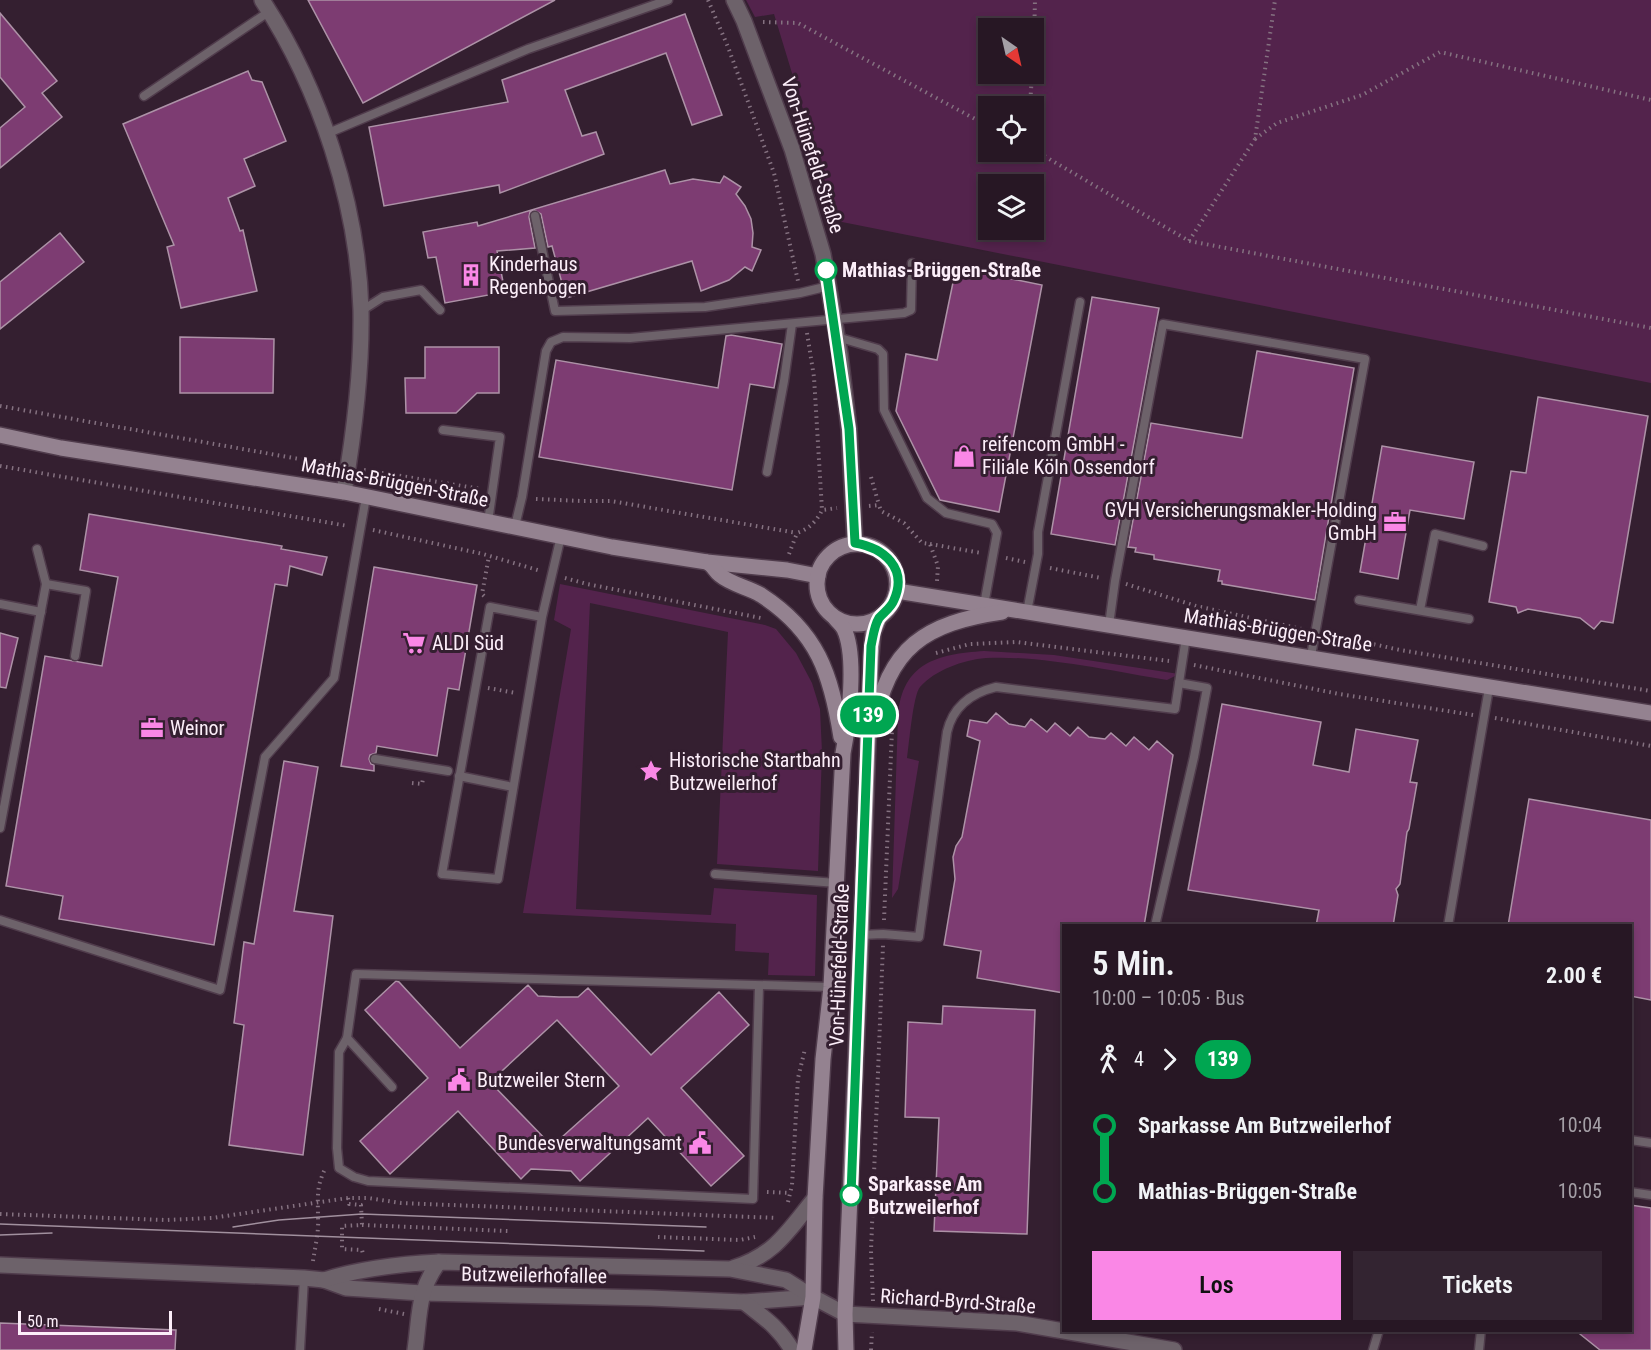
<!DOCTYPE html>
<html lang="de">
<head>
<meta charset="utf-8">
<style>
	:root { --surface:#271724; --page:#332431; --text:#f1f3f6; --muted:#a49fa6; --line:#433641; --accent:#fa87e6 }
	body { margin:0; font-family:"Roboto Condensed",sans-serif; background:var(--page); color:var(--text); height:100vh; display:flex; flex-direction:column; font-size:22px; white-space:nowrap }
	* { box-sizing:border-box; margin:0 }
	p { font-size:20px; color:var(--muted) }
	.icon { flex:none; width:33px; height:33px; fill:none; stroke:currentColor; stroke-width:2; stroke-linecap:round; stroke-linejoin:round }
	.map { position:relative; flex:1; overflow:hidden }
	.details { position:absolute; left:1062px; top:924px; width:570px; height:408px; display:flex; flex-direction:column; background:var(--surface); border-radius:0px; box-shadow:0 3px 9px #0003,0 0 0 2px var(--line) }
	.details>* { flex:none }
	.badge { padding:0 12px; border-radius:20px; font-size:21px; line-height:39px }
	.needle { width:39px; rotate:146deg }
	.tools { position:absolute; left:978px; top:18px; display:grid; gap:12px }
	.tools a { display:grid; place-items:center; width:66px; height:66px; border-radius:0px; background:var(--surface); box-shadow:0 3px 9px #0003,0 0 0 2px var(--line); font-size:30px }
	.scale { position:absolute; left:18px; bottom:15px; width:154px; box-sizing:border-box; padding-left:6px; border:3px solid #fceef9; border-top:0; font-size:16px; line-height:21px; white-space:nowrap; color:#fceef9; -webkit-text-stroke:4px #341f30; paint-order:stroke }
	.map>.badge { position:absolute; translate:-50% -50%; box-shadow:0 0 0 3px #fff }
	.legs { display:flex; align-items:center; gap:9px; height:66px; padding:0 30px; font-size:20px }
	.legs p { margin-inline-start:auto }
	.summary { display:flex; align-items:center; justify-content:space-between; height:102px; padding:0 30px }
	h1 { font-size:33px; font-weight:600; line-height:45px }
	.primary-button { display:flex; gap:12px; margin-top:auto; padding:12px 30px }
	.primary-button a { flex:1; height:69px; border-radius:0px; background:var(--accent); color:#111; font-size:24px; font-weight:600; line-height:69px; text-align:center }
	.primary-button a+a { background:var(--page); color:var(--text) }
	ul { padding:0 30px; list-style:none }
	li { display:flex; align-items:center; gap:21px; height:66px; font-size:22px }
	li i { display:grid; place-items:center; width:9px; height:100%; margin:0 8px; background:currentColor }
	li i::after { content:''; width:15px; height:15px; margin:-8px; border:4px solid; border-radius:50%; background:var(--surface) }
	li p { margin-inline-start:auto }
	li:first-child i { background:linear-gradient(#0000 50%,currentColor 0) }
	li:last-child i { background:linear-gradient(currentColor 50%,#0000 0) }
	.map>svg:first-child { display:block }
	.green { fill:#53234c; fill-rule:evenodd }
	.building { fill:#7d3c72; stroke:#ad92a7; stroke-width:1.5; fill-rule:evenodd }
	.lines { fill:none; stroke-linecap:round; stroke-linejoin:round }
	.lane-casing { stroke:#503c4c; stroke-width:11 }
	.street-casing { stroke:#503c4c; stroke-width:18 }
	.secondary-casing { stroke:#503c4c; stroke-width:18 }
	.path { stroke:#857281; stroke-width:4; stroke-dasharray:1.5 4.5; stroke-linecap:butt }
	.lane { stroke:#6d626a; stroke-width:8 }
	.street { stroke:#6d626a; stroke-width:15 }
	.secondary { stroke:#948290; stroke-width:15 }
	.tram { stroke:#a1909e; stroke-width:1.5 }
	.line-1-casing { stroke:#fff; stroke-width:14 }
	.line-1 { stroke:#00a651; stroke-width:9 }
	.stop-1-dot { fill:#fff; stroke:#00a651; stroke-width:3 }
	.labels { text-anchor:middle; stroke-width:6; stroke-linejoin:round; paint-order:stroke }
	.street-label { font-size:20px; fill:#fceef9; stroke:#341f30 }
	.poi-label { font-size:20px; fill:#fceef9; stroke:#341f30; text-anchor:start }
	.stop-label { font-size:20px; font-weight:bold; fill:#fceef9; stroke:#341f30; text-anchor:start }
</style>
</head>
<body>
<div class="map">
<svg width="1651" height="1350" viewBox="0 0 1651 1350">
	<rect width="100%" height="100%" fill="#341f30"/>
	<g class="green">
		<path d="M746,0H1651V383L837,221L774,14L755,17ZM988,28H1034V74H988ZM988,106H1034V152H988ZM988,184H1034V230H988Z"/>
		<path d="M560,584L765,625L776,629L796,653L812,683L820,709L822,752L818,871L717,864L728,632L590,603L576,909L711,915L714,888L817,895L815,976L768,975L769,953L735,951L736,924L523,913L571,629L554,620Z"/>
		<path d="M984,651L1054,655L1179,674L1167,680C1111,671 1041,655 986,658C963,660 935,670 920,687C913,695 909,745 907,758L919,761L898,889L892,898L898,716C902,663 937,654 984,651Z"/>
	</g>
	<g class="building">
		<path d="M308,0H555L363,103Z"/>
		<path d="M0,13L57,81L42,93L62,117L0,168V128L25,107L0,77Z"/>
		<path d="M685,14L722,115L692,125L666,53L565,90L582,136L596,132L604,154L500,193L499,185L384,206L369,127L508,102L502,80Z"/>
		<path d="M248,71L252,80L262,82L286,141L244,159L255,186L228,198L240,231L243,230L257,291L181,308L167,247L174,245L123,124Z"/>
		<path d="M665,170L670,184L693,179L720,183L724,176L741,187L736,194L745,206L751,219L753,233L752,247L761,250L752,271L745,267L729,280L701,291L692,261L566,298L552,246L548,247L541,214L534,210L530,212L529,217L535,248L497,251L505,292L445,303L436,257L428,258L423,232L477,222L478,226Z"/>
		<path d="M60,233L84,262L0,329V282Z"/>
		<path d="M956,268L1042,285L999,512L940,500L896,411L906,354L937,360Z"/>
		<path d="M1092,297L1159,308L1115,545L1051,534Z"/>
		<path d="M731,335L782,344L774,388L750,384L732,490L539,457L556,360L718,388L726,336Z"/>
		<path d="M180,337L274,339L273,393H180Z"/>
		<path d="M425,347H499V393H477L456,413H406L405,378H425Z"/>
		<path d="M1257,351L1354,368L1315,600L1222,584V581H1218L1220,570L1154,559V555L1135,552L1136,548L1128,547L1151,423L1242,438Z"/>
		<path d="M1538,397L1648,416L1613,623L1601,621L1594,629L1580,618L1528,609L1518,613L1516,607L1489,602L1511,471L1526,473Z"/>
		<path d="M1382,446L1474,462L1464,519L1410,510L1398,579L1360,572Z"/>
		<path d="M89,514L282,546L281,549L327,557L322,575L290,566L287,586L275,584L214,945L59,919L63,896L6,886L45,656L102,666L118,577L80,570Z"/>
		<path d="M374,567L477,585L459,690L448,688L437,756L377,746L376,753L370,755L369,759L371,764L374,765V771L341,766Z"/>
		<path d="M0,633L18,638L6,688L0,687Z"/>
		<path d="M1222,704L1321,722L1313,765L1349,772L1356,729L1418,740L1410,782L1417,783L1409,829L1407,832L1400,884L1396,889L1398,895L1393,926H1316L1319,910L1188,890Z"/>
		<path d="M996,713L1009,724L1025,727L1031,719L1047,732L1055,723L1070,736L1078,727L1089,737L1105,739L1111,733L1126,746L1134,737L1149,750L1157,741L1173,755L1144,926H1064V993L977,978L981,951L944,945L955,879L953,857L956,846L962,837L980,741L967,736L970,720L987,723Z"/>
		<path d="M284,761L318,767L294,911L333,916L303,1155L229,1145L244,1025L234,1023L244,942L254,944Z"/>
		<path d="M1529,799L1651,820V1000L1630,996V926H1508Z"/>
		<path d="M396,981L399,982L460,1048L528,985L538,996L559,997H578L588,988L651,1055L719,992L749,1025L681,1088L744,1156L711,1186L648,1118L580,1181L571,1171L552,1170L531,1169L521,1179L458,1111L390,1174L360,1141L428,1078L365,1010ZM557,1020L619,1086L552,1146L490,1082Z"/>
		<path d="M943,1006L1035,1010L1027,1234L934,1231L939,1118L905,1117L908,1022L942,1024Z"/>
		<path d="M1630,1205L1651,1208V1350H1600L1575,1330H1630Z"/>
		<path d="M0,1323L176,1330L175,1350H0Z"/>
	</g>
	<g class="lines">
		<g class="lane-casing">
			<g id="lane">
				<path d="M144,96L270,11"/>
				<path d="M326,134L528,49L668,0"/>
				<path d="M535,216L555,311L705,307L800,293L829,286"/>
				<path d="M361,311L383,297L421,290L440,310"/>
				<path d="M837,337L878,349L883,354L884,410L927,498L946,513L992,524L997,533L984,605"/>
				<path d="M443,430L500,437L488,522"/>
				<path d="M767,472L784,381L792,324"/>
				<path d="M515,526L522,497L546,351L551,342L563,337L630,338L904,313L911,310L912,263"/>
				<path d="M46,584L86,591L75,656"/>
				<path d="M1359,600L1469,619"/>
				<path d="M0,604L41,612"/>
				<path d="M1420,610L1435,534L1483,546"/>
				<path d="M1027,612L1038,554V532L1080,302"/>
				<path d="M542,617L490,607L442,874L498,879L542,617L561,536"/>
				<path d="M1109,625L1115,581L1163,324L1365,359L1311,656"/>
				<path d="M375,759L448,771"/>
				<path d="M459,776L513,787"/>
				<path d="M0,828L46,584L37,549"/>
				<path d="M715,874L837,883"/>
				<path d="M0,920L220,990L265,757L334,678L366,497"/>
				<path d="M1155,926L1194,757L1207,688L1179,683"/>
				<path d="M1448,926L1489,688"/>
				<path d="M861,935L883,934L919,937L947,732C953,706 971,693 996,687L1175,709L1186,637"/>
				<path d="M347,1038L339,1052L337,1148L339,1168L354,1177L368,1181L753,1199L759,986"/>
				<path d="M392,1087L347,1038L356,974L831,987"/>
				<path d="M1630,1140L1651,1143"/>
				<path d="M1630,1192L1651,1195"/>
				<path d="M300,1350L304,1278"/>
				<path d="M1373,1350L1379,1330"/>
				<path d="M1479,1350L1481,1330"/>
			</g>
		</g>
		<g class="street-casing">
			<g id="street">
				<path d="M262,0C320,88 358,205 361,310C362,369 354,434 344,492"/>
				<path d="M734,0L744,21L792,149L823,254L840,354L849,429L855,543"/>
				<path d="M0,1265L304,1278L324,1280L346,1288L422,1293L650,1298L744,1302L813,1297"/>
				<path d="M733,1268C775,1255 788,1231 815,1198"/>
				<path d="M324,1280C362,1268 399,1264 439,1262L730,1269L786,1280L813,1297L845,1314L1017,1323L1174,1350"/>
				<path d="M744,1302C764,1318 779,1327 792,1350"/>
				<path d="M415,1350C420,1316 417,1291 439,1262"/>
			</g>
		</g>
		<g class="secondary-casing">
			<g id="secondary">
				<path d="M0,435L61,448L344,492L612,547L707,562L787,570L818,576"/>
				<circle cx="857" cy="584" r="40"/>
				<path d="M707,562C713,565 715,571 720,575C732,585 748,587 761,595C818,632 831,674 841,737"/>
				<path d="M897,591L1651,713"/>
				<path d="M874,727C887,647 926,623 1002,612"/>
				<path d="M804,1350L813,1297L815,1198L823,1059L831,987L843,753C849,723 857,656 844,629C842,625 838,622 835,618"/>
				<path d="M846,1350L845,1314L861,935L871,657L873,633L879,618"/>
			</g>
		</g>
		<g class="path">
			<path d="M708,0L728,47L774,173L798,281"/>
			<path d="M763,22L798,23L988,126"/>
			<path d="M1034,40L1035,0"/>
			<path d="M1030,106L1032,74"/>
			<path d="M1255,139L1277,123L1362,95L1440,52L1651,100"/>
			<path d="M1034,150L1189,241L1651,328"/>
			<path d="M1189,241L1255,139L1275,0"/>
			<path d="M807,333L814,377L822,510"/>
			<path d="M0,406L333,465"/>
			<path d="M0,466L348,526"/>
			<path d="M364,470L481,489"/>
			<path d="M871,477L879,505"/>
			<path d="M536,499L581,501H611L797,533"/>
			<path d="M869,506L879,505L881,511L904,523L922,543L930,544L938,566L937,581"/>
			<path d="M373,530L483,554L541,571"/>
			<path d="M930,544L981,553"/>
			<path d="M789,554L797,533C809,529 817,521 822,510L837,508"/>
			<path d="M1006,558L1025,562"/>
			<path d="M1050,568L1101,578"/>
			<path d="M565,578L587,584L761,618"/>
			<path d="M1126,584L1196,606L1302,629"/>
			<path d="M484,596L482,594L489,556"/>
			<path d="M1327,634L1400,650L1651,691"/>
			<path d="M936,653L970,644L1016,642L1169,661"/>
			<path d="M1194,665L1339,694L1473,715"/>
			<path d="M488,688L516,693"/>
			<path d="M1495,718L1651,746"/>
			<path d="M412,783L422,784L423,779"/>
			<path d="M884,920L892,730"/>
			<path d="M767,1192L790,1193"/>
			<path d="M348,1198L349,1204L361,1205L362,1225L342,1226V1249L362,1250L363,1254"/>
			<path d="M788,1202L792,1185L798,1078L805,1049"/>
			<path d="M0,1214L166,1220L212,1218L348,1198H368L401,1203L777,1218"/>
			<path d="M362,1225L508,1231"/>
			<path d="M658,1237L740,1240L755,1237"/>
			<path d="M313,1261C315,1247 319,1232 318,1217C318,1197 316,1188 325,1169"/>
			<path d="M873,1301L871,1251L883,945"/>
			<path d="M379,1309L404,1314"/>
			<path d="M871,1350L872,1332"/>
		</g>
		<use href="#lane" class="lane"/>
		<use href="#street" class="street"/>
		<use href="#secondary" class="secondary"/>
		<g class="tram">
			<path d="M0,1224L704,1251"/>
			<path d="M233,1227L279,1220L362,1214L706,1227"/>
			<path d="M0,1235L52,1233"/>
		</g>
	</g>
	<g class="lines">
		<g class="line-1-casing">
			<path id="line-1" d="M826,270L849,429L855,543C884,548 908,568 894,600C891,608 884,612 879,618C874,626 873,637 871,646L851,1195"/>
		</g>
		<use href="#line-1" class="line-1"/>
	</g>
	<defs>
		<g id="building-bare" transform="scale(1.8)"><path d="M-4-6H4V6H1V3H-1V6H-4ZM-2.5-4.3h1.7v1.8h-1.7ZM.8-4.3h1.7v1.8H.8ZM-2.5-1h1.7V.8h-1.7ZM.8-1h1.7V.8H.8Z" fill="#fa87e6" stroke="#341f30" stroke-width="2.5" paint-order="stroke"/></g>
		<g id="shop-bare" transform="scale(1.8)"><path d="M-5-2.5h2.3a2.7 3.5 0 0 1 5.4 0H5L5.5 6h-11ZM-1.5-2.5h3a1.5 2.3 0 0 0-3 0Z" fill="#fa87e6" stroke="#341f30" stroke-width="2.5" paint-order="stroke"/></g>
		<g id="office-bare" transform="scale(1.8)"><path d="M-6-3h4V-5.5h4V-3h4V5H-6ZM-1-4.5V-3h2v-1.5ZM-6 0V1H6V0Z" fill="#fa87e6" stroke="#341f30" stroke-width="2.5" paint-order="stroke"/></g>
		<g id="supermarket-bare" transform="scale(1.8)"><path d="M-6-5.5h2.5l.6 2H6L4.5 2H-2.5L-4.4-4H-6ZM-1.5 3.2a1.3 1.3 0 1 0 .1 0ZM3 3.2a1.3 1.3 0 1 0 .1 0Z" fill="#fa87e6" stroke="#341f30" stroke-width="2.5" paint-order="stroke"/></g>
		<g id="sight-bare" transform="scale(1.8)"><path d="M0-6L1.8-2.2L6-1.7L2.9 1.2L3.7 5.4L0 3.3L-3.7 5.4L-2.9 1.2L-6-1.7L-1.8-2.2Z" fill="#fa87e6" stroke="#341f30" stroke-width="2.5" paint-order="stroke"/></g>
		<g id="civic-bare" transform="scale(1.8)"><path d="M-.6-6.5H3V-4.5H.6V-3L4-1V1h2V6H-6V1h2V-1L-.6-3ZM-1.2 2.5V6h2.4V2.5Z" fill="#fa87e6" stroke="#341f30" stroke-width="2.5" paint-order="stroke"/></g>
	</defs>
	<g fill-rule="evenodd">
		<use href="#building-bare" x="471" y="275"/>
		<use href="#shop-bare" x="964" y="456"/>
		<use href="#office-bare" x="1395" y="522"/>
		<use href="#supermarket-bare" x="414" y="643"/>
		<use href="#office-bare" x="152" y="728"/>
		<use href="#sight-bare" x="651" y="771"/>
		<use href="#civic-bare" x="459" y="1080"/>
		<use href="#civic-bare" x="700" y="1143"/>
	</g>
	<g class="stop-1-dot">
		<circle cx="826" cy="270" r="10"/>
		<circle cx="851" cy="1195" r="10"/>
	</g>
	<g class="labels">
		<g class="street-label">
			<text transform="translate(813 155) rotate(72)" y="7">Von-Hünefeld-Straße</text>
			<text transform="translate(395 482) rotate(11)" y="7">Mathias-Brüggen-Straße</text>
			<text transform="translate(1278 630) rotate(9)" y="7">Mathias-Brüggen-Straße</text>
			<text transform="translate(839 965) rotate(-88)" y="7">Von-Hünefeld-Straße</text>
			<text transform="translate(534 1275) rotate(1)" y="7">Butzweilerhofallee</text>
			<text transform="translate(958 1301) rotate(4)" y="7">Richard-Byrd-Straße</text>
		</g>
		<g class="poi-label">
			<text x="489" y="271">Kinderhaus<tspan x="489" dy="23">Regenbogen</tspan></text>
			<text x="982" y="451">reifencom GmbH -<tspan x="982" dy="23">Filiale Köln Ossendorf</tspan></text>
			<text x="1377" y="517" text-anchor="end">GVH Versicherungsmakler-Holding<tspan x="1377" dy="23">GmbH</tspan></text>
			<text x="432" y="650">ALDI Süd</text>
			<text x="170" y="735">Weinor</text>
			<text x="669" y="767">Historische Startbahn<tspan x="669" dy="23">Butzweilerhof</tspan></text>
			<text x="477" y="1087">Butzweiler Stern</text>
			<text x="682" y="1150" text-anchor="end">Bundesverwaltungsamt</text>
		</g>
		<g class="stop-label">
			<text x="842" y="277">Mathias-Brüggen-Straße</text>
			<text x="868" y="1191">Sparkasse Am<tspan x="868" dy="23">Butzweilerhof</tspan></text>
		</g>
	</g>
</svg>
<div class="tools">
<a><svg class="needle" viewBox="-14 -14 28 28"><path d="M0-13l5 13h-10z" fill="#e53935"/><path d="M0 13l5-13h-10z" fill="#a49fa6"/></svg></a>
<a><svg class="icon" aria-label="locate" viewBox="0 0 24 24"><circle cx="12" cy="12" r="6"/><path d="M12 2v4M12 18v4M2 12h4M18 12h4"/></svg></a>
<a><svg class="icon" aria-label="layers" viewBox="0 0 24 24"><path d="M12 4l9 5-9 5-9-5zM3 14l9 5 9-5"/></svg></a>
</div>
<div class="scale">50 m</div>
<b class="badge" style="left:868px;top:715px;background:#00a651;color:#fff">139</b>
<section class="details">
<div class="summary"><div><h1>5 Min.</h1><p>10:00 – 10:05 · Bus</p></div><b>2.00 €</b></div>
<div class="legs"><svg class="icon" aria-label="walk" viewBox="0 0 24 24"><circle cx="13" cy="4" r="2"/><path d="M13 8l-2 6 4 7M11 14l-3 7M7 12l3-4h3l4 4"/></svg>4<svg class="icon" aria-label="forward" viewBox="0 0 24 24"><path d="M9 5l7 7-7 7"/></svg><b class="badge" style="background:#00a651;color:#fff">139</b></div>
<ul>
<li><i style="color:#00a651"></i><b>Sparkasse Am Butzweilerhof</b><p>10:04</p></li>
<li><i style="color:#00a651"></i><b>Mathias-Brüggen-Straße</b><p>10:05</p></li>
</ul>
<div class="primary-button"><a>Los</a><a>Tickets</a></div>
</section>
</div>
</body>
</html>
